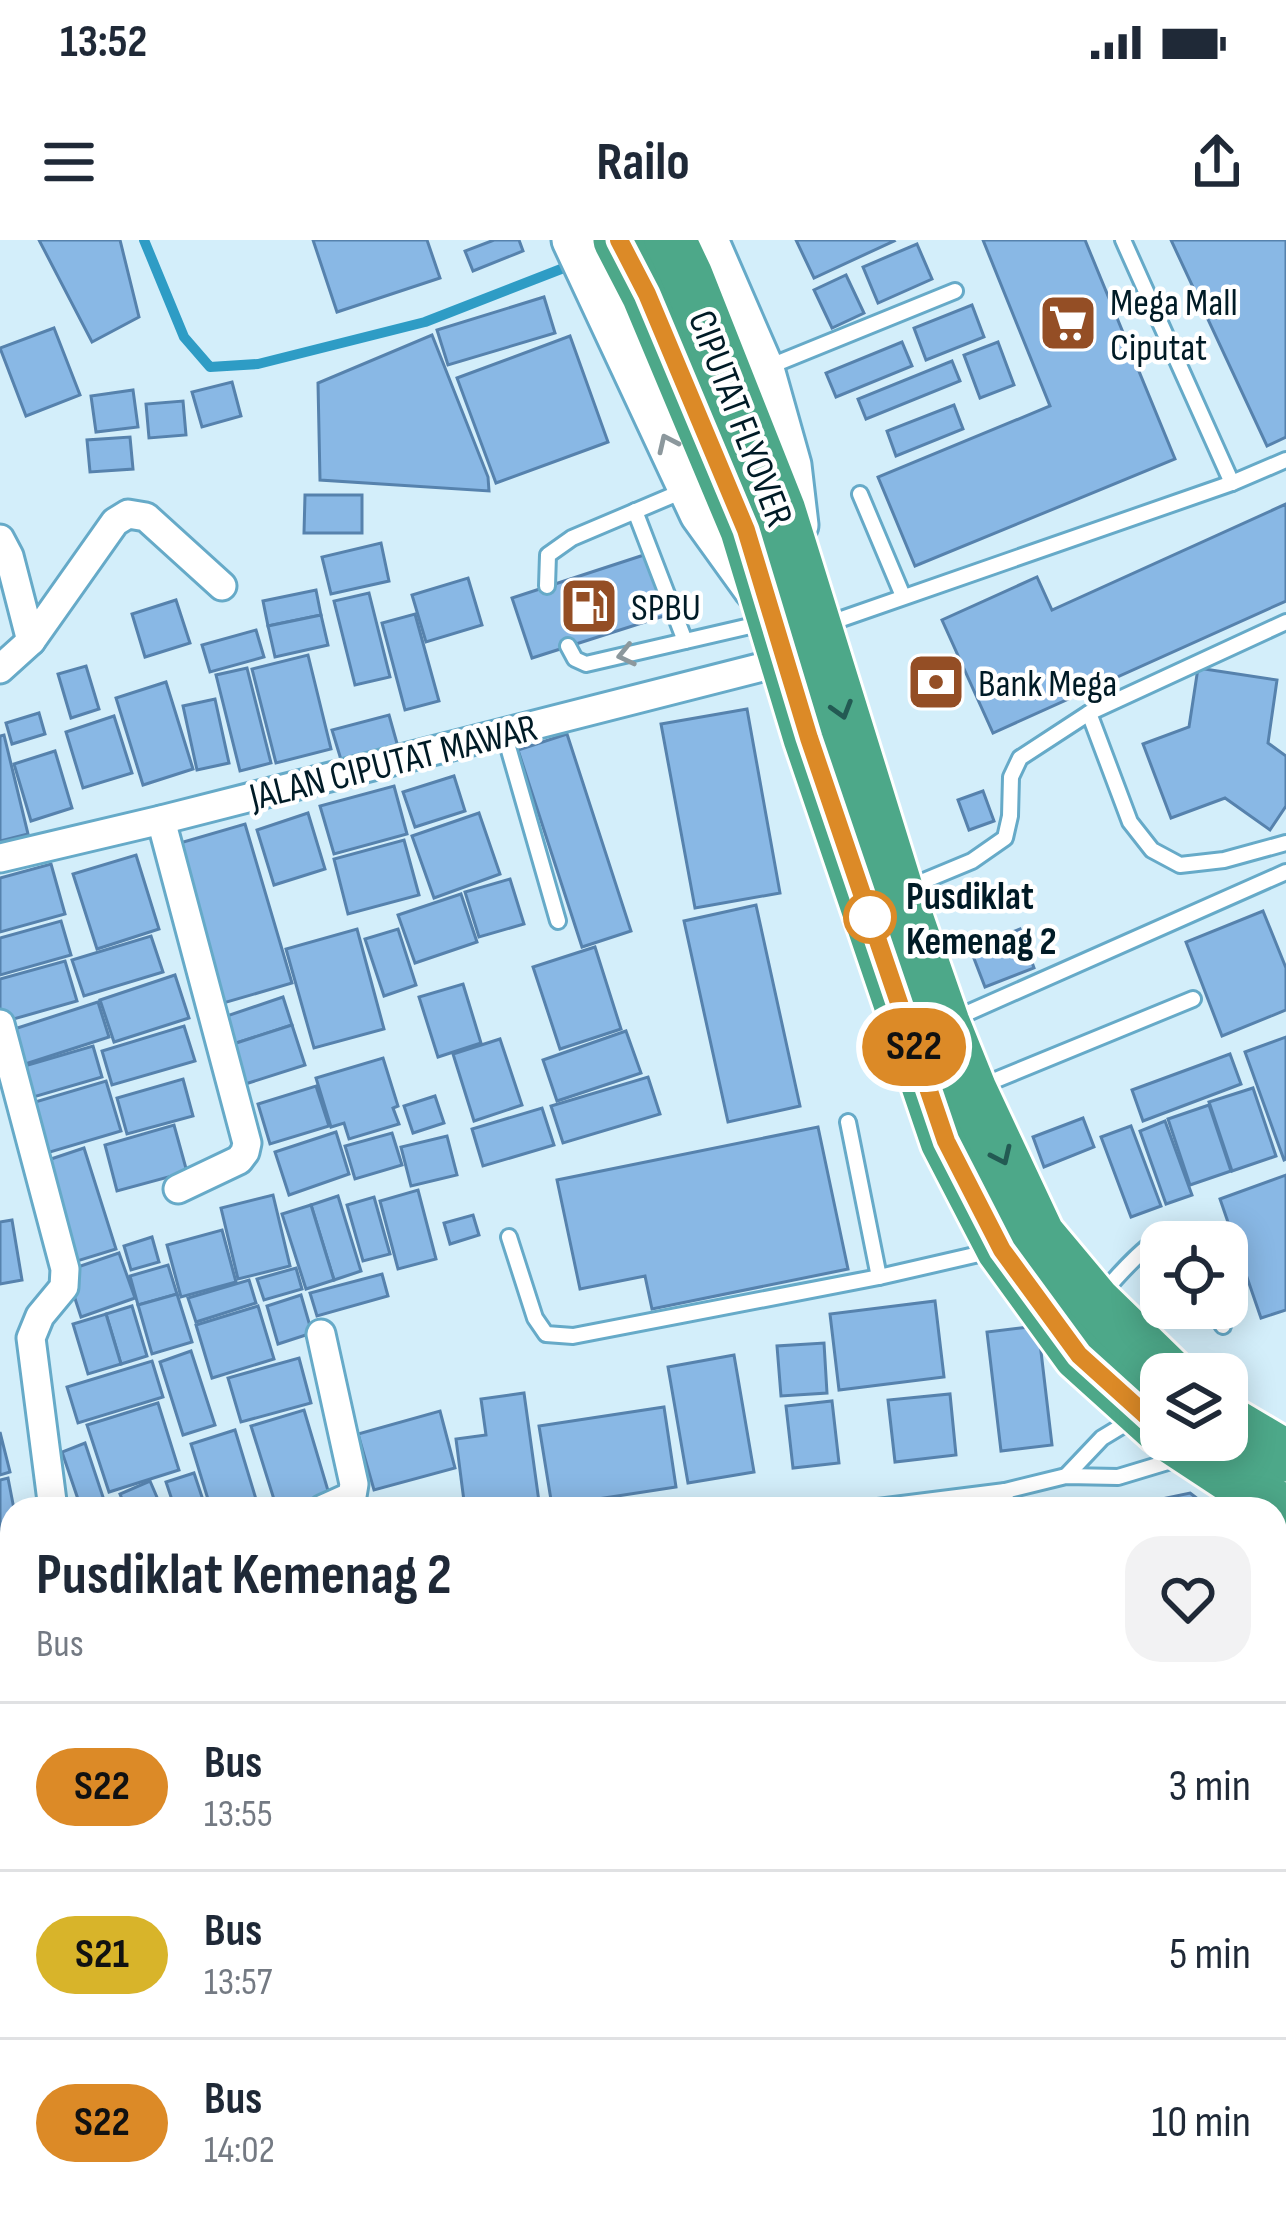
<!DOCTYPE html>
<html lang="en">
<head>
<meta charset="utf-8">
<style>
	:root { --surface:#fff; --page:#f2f2f3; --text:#1f2937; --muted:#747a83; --line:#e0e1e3 }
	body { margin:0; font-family:"Sofia Sans Condensed",sans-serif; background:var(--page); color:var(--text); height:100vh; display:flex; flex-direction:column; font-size:45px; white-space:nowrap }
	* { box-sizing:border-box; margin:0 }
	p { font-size:39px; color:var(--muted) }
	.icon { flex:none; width:66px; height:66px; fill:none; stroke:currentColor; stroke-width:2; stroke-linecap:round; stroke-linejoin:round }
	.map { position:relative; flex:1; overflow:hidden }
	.details { position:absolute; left:0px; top:1257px; width:1287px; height:732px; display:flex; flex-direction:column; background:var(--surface); border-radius:36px 36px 0 0; box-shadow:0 6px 30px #0003 }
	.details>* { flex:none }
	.badge { padding:0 24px; border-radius:39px; font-size:42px; line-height:78px }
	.controls { position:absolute; left:1140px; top:981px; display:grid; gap:24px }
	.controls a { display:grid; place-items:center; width:108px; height:108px; border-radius:24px; background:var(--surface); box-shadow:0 6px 30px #0003; font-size:60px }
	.map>.badge { position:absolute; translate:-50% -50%; box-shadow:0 0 0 6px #fff }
	.round { display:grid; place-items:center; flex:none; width:126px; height:126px; border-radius:36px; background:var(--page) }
	.headline { display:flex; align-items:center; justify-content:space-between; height:204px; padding:0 36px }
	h1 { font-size:57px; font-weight:700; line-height:90px }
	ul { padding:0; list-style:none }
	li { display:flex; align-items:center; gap:36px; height:168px; padding:0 36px; border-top:3px solid var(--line) }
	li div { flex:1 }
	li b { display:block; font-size:45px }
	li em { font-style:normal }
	li .badge { min-width:132px; font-weight:700; text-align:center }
	.status { display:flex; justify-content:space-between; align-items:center; height:84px; padding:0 60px; background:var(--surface); direction:ltr }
	.status svg { height:33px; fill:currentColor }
	header { display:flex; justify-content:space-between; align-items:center; height:156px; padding:0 36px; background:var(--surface); font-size:54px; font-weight:700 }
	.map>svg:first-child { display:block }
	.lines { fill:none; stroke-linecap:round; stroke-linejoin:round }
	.stream { stroke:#2e9cc5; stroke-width:10 }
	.building { fill:#89b8e5; stroke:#5682ad; stroke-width:3 }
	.lane-casing { stroke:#66aac8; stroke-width:20 }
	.street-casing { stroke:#66aac8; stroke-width:33 }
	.secondary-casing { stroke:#66aac8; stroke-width:45 }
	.highway-casing { stroke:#fff; stroke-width:57 }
	.lane { stroke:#fff; stroke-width:14 }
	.street { stroke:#fff; stroke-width:27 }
	.secondary { stroke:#fff; stroke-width:39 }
	.highway { stroke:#4da889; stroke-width:51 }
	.oneway { stroke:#8c989d }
	.oneway2 { stroke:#235a53 }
	.line-casing { stroke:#fff; stroke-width:27 }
	.line { stroke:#dc8a27; stroke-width:18 }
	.stop-dot { fill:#fff; stroke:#dc8a27; stroke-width:6 }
	.labels { text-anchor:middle; stroke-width:9; stroke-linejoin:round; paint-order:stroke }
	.poi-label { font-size:39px; fill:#001b26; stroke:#fff; text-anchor:start }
	.street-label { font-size:39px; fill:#001b26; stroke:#fff }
	.stop-label { font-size:39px; font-weight:bold; fill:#001b26; stroke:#fff; text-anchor:start }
</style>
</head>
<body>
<div class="status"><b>13:52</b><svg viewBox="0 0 49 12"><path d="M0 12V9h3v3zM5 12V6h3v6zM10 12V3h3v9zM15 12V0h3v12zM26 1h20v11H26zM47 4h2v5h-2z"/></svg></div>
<header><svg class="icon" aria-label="menu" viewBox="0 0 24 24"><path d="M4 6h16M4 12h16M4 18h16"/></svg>Railo<svg class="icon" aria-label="share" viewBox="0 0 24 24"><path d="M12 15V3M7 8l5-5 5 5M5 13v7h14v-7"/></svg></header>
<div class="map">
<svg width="1286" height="1989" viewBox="0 0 1286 1989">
	<rect width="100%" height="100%" fill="#d3eefa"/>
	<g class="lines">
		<path class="stream" d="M144,0L184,97L210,127L258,124L425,82L574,24"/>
	</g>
	<g class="building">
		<path d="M39,0H120L139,77L92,102Z"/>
		<path d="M313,0H427L440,38L337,72Z"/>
		<path d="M494,0H519L523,11L473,31L465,11Z"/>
		<path d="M796,0H893L894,1L814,38Z"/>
		<path d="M983,0H1085L1175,219L915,326L878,237L1050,166Z"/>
		<path d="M1171,0H1286V197L1267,206Z"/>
		<path d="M917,4L932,39L878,63L863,27Z"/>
		<path d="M846,35L864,73L832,88L814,50Z"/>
		<path d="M544,57L555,93L448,125L437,90Z"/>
		<path d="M972,65L984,97L926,120L914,88Z"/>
		<path d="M54,88L80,155L26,176L0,108Z"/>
		<path d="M432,95L488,237L489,251L320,240L318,143Z"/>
		<path d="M570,96L608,202L496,243L457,138Z"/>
		<path d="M902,102L912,126L836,157L826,133Z"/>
		<path d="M998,102L1014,145L980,158L964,115Z"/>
		<path d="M952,121L960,141L866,179L858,159Z"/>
		<path d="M232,142L241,176L202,187L192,152Z"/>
		<path d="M133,150L138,187L96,192L91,156Z"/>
		<path d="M183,161L186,195L149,198L146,164Z"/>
		<path d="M954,165L963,189L896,216L887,191Z"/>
		<path d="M130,197L133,229L90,232L87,200Z"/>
		<path d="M305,255H362V293H304Z"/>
		<path d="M1286,264V361L993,493L942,380L1037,337L1052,370Z"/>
		<path d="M381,303L389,341L331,354L322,317Z"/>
		<path d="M647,314L667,375L532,418L512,358Z"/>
		<path d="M468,338L482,385L426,402L412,355Z"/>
		<path d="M316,350L321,375L268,386L263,361Z"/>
		<path d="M369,353L390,437L355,445L334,361Z"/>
		<path d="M176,360L190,403L145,417L132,374Z"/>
		<path d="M415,374L439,461L405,470L382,383Z"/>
		<path d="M321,375L328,405L275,417L268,386Z"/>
		<path d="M256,390L264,417L210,432L202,405Z"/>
		<path d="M308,415L331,509L276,523L252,429Z"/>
		<path d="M86,426L99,469L71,478L58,434Z"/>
		<path d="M247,428L271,523L240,531L216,435Z"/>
		<path d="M1198,428L1277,440L1268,503L1286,516V566L1270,590L1225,558L1171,578L1143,504L1189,487Z"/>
		<path d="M166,442L193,529L143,545L116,458Z"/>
		<path d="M215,459L229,523L197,530L183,466Z"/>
		<path d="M747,469L780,653L695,668L661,484Z"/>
		<path d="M39,473L45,494L12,504L6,483Z"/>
		<path d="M389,475L398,507L342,523L332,490Z"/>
		<path d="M114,476L132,533L83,548L66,492Z"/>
		<path d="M567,494L631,691L582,707L518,510Z"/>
		<path d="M4,495L28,594L0,601V496Z"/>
		<path d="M55,511L72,568L31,581L14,524Z"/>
		<path d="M454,536L465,571L415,587L403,552Z"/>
		<path d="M394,546L407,594L334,614L320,566Z"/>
		<path d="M983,551L994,581L969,590L958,560Z"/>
		<path d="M308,573L325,629L274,645L257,590Z"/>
		<path d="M479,573L500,634L434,658L412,596Z"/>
		<path d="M245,584L292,743L220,764L173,605Z"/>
		<path d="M404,600L419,655L348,674L334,619Z"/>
		<path d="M136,615L159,689L97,709L73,634Z"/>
		<path d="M51,624L65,674L0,692V638Z"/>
		<path d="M510,639L524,684L479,697L465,652Z"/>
		<path d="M461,654L477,702L415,723L398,675Z"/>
		<path d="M756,665L800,866L728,882L684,681Z"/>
		<path d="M1263,671L1286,728V770L1222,796L1186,702Z"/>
		<path d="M61,681L71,715L0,735V698Z"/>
		<path d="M357,689L384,789L314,808L286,709Z"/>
		<path d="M398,689L416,745L384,756L365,699Z"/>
		<path d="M1020,689L1034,728L985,747L970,708Z"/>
		<path d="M151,696L163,732L84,756L72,720Z"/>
		<path d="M595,707L621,789L560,809L533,727Z"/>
		<path d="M65,721L77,761L3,782L0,772V739Z"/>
		<path d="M175,735L189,778L114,802L100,760Z"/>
		<path d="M463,744L481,803L438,817L419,757Z"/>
		<path d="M283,757L292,785L227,806L218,779Z"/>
		<path d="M98,762L109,797L16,827L5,792Z"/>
		<path d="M292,785L305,825L239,846L227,806Z"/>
		<path d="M184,786L195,821L112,845L102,811Z"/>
		<path d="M626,791L641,833L557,861L543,820Z"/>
		<path d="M1286,797V919L1284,920L1245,812Z"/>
		<path d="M500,799L522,865L474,881L453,814Z"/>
		<path d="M93,806L102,837L30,858L21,827Z"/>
		<path d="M1230,814L1241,844L1143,881L1132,850Z"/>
		<path d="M383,818L398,866L393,868L399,884L349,899L344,883L331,887L316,838Z"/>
		<path d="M648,837L660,874L563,903L551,866Z"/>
		<path d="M183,839L193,876L127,894L117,858Z"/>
		<path d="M106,841L121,891L40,915L25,865Z"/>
		<path d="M316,846L329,886L270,904L258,864Z"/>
		<path d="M1253,848L1276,916L1232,931L1209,862Z"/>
		<path d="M435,856L444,883L413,893L404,866Z"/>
		<path d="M1209,865L1231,931L1190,945L1168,879Z"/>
		<path d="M542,868L554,905L483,926L472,889Z"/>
		<path d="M1083,878L1094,907L1044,927L1033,897Z"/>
		<path d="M1165,881L1192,955L1166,964L1140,891Z"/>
		<path d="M174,885L187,932L117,951L105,905Z"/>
		<path d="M1131,886L1161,966L1131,977L1101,897Z"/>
		<path d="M818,887L848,1029L652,1069L645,1036L580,1049L557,940Z"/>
		<path d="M336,892L349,934L289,955L275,912Z"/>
		<path d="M392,893L402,925L355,939L345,906Z"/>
		<path d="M447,896L457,935L411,946L401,907Z"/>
		<path d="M84,908L116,1009L74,1022L42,922Z"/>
		<path d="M1286,935V1070L1261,1078L1220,959Z"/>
		<path d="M418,950L436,1019L398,1029L380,961Z"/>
		<path d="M273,955L290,1026L238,1039L221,968Z"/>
		<path d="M338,956L361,1031L334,1040L311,965Z"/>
		<path d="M374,957L390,1014L363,1021L347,965Z"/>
		<path d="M311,965L334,1040L306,1049L282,974Z"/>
		<path d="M473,975L479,995L450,1004L444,983Z"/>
		<path d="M12,980L22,1040L0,1044V982Z"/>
		<path d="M222,990L236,1042L181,1057L167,1005Z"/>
		<path d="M152,997L159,1022L131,1030L124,1006Z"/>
		<path d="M119,1013L135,1058L81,1077L66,1031Z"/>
		<path d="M168,1025L177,1054L138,1065L130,1036Z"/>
		<path d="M296,1028L302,1049L264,1060L257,1039Z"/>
		<path d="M382,1034L388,1056L317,1076L310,1053Z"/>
		<path d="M249,1040L256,1063L196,1082L188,1058Z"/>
		<path d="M177,1054L192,1102L152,1114L138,1065Z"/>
		<path d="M301,1055L312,1093L278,1104L267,1066Z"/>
		<path d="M935,1061L944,1137L839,1150L830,1074Z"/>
		<path d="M132,1066L147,1116L121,1124L106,1074Z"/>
		<path d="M258,1066L274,1119L212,1138L196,1085Z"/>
		<path d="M106,1074L121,1124L88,1134L73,1084Z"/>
		<path d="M1038,1086L1052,1205L1001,1211L987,1092Z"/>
		<path d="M824,1103L827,1153L781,1156L777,1106Z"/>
		<path d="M191,1111L215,1185L183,1195L160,1122Z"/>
		<path d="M734,1115L754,1232L688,1243L668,1127Z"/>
		<path d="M299,1118L311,1163L241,1182L228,1138Z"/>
		<path d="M152,1121L163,1157L78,1183L67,1147Z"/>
		<path d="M524,1153L540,1269H465L456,1199L486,1195L481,1159Z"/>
		<path d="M950,1154L956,1215L895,1222L888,1160Z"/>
		<path d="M832,1161L839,1223L793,1228L786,1166Z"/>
		<path d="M158,1163L179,1230L109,1252L87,1185Z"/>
		<path d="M664,1167L676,1247L552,1266L539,1186Z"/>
		<path d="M304,1170L332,1264L317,1269H277L251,1186Z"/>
		<path d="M440,1171L455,1228L374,1250L358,1194Z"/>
		<path d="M235,1190L259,1269H211L191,1204Z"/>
		<path d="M0,1192L10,1232L0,1235Z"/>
		<path d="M85,1203L104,1260L81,1268L62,1212Z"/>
		<path d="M194,1233L206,1269H175L166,1242Z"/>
		<path d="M8,1238L14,1269L12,1345L0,1347V1240Z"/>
		<path d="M150,1241L162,1269H126L120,1254Z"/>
		<path d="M1190,1253L1211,1269H1114Z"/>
		<path d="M400,1262L401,1269H339Z"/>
		<path d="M1275,1317L1284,1324L1286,1335V1389L1275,1391Z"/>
		<path d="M12,1416V1516L0,1517V1417Z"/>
		<path d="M1286,1471V1550L1275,1551V1473Z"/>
		<path d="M12,1532V1613L4,1614L0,1579V1533Z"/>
		<path d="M1286,1560V1616L1280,1561Z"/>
		<path d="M12,1712V1770L0,1772V1714Z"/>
		<rect x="1275" y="1731" width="11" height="60"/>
		<path d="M12,1791V1854L0,1857V1794Z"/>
		<rect x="1275" y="1806" width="11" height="54"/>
		<path d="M1283,1874H1286V1934H1281Z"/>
		<path d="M12,1926V1963L4,1928Z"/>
		<rect x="1275" y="1953" width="11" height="36"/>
		<path d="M15,1977H123L126,1989H18Z"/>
		<path d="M150,1977H194L197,1989H152Z"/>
		<path d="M441,1977H493L495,1985L476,1989H444Z"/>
		<path d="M509,1977H566L567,1981L540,1989H512Z"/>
		<rect x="714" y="1977" width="37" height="12"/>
		<path d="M759,1977H807L806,1989H759Z"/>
		<path d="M824,1977H881L882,1989H825Z"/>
		<path d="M894,1977H949L950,1989H894Z"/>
		<path d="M968,1977H1038L1039,1989H969Z"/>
		<path d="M1042,1977H1064V1985L1042,1986Z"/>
		<rect x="1088" y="1977" width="68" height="12"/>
		<rect x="1199" y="1977" width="62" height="12"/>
	</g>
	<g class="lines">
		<g class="lane-casing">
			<g id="lane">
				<path d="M1123,0L1232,243"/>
				<path d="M768,127L955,51"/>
				<path d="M860,254L903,356"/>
				<path d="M635,271L685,401"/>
				<path d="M547,346L548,315L572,298L683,251"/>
				<path d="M827,384L1232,243L1286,220"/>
				<path d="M568,406L575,419L586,424L763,383"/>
				<path d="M1089,473L1130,582L1152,610L1180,625L1224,620L1286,603"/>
				<path d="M504,493L558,681"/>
				<path d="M907,648L972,621L1005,598L1010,576L1011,537L1020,518L1089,473L1286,382"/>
				<path d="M954,779L1286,632"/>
				<path d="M981,846L1193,759"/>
				<path d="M848,882L879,1037"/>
				<path d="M509,997L535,1078L546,1094L573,1096L879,1037L992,1011"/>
				<path d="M1102,1054C1119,1034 1135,1016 1156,1000L1164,1002"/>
				<path d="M1211,1068L1223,1086"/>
				<path d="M1066,1236L1102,1198L1135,1178"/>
				<path d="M1005,1251L1007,1269"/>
				<path d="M862,1269L1005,1251L1066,1236L1118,1237L1181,1218"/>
			</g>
		</g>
		<g class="street-casing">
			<g id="street">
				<path d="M0,299L9,316L31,401L115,282L128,274L146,277L222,346"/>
				<path d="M0,429L31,401"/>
				<path d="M161,580L247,903L245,912L239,920L178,949"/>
				<path d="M0,618L161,580L786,421"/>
				<path d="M0,784L65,1029L64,1047L40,1076L31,1098L53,1269"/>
				<path d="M321,1094L354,1244L352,1256L323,1269"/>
				<path d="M0,1377L12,1375"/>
				<path d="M0,1661L12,1660"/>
				<path d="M0,1881L12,1879"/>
				<path d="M890,1977V1989"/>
				<path d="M1167,1977L1169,1989"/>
			</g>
		</g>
		<g class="secondary-casing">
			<g id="secondary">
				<path d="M572,0L700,274L754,349"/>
				<path d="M708,0L764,129L791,225L798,285"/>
			</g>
		</g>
		<g class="highway-casing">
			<g id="highway">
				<path d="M619,0L647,54L746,290L809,498L946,901L1002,1009L1079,1115L1161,1189"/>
				<path d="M670,0L687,36L780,271L898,651L944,783L971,850L1039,995L1095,1062L1169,1134"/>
				<path d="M1227,1181L1286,1216"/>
				<path d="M1175,1200L1286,1273"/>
			</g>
		</g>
		<use href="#lane" class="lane"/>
		<use href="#street" class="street"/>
		<use href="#secondary" class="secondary"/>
		<use href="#highway" class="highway"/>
	</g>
	<defs><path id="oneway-chevron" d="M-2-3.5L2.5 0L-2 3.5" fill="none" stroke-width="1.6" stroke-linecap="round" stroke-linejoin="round" transform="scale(3)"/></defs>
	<g class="oneway">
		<use href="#oneway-chevron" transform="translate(667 203) rotate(-115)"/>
		<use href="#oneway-chevron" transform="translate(626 415) rotate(167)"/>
	</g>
	<g class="oneway2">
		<use href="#oneway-chevron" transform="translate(842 470) rotate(73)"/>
		<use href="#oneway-chevron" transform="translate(1002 916) rotate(65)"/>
	</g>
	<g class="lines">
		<g class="line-casing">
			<path id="line" d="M619,0L647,54L746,290L809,498L946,901L1002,1010L1079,1115L1161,1189"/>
		</g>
		<use href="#line" class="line"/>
	</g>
	<defs>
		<g id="supermarket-square" transform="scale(3)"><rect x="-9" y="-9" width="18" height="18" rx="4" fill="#944e25" stroke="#fff"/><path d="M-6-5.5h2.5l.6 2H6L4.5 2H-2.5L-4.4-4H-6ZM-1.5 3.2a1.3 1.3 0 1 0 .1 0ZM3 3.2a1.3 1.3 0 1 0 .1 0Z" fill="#fff"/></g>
		<g id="fuel-square" transform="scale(3)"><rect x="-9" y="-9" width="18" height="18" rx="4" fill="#944e25" stroke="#fff"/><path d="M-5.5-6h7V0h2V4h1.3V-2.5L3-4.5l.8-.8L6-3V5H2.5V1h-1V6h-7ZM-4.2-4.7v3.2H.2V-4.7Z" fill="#fff"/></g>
		<g id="bank-square" transform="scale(3)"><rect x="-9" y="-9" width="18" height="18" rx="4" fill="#944e25" stroke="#fff"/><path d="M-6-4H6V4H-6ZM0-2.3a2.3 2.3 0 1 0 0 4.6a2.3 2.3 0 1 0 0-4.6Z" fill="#fff"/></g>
	</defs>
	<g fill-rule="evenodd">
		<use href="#supermarket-square" x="1068" y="83"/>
		<use href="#fuel-square" x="589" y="366"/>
		<use href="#bank-square" x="936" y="442"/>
	</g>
	<circle class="stop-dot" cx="870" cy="677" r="24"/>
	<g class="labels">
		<g class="poi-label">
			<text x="1110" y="75">Mega Mall<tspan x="1110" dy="45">Ciputat</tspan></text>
			<text x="631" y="380">SPBU</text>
			<text x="978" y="456">Bank Mega</text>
		</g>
		<g class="street-label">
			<text transform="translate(742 178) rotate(69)" y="14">CIPUTAT FLYOVER</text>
			<text transform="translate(393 521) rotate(-14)" y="14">JALAN CIPUTAT MAWAR</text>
		</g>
		<g class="stop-label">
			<text x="906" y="669">Pusdiklat<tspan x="906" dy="45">Kemenag 2</tspan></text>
		</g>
	</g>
</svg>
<div class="controls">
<a><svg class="icon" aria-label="locate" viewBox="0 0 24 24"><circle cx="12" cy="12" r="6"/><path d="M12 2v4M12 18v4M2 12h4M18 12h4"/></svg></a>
<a><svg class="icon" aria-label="layers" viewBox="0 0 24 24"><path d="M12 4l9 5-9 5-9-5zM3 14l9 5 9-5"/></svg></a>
</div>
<b class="badge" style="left:914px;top:807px;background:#dc8a27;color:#111">S22</b>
<section class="details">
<div class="headline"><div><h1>Pusdiklat Kemenag 2</h1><p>Bus</p></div><a class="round"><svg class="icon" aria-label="heart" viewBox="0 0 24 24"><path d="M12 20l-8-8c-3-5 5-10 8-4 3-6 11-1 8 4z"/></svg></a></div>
<ul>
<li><span class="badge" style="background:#dc8a27;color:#111">S22</span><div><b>Bus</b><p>13:55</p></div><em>3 min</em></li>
<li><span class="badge" style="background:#d8b42a;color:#111">S21</span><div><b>Bus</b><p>13:57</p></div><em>5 min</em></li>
<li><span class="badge" style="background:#dc8a27;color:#111">S22</span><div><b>Bus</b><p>14:02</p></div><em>10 min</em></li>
</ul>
</section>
</div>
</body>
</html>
